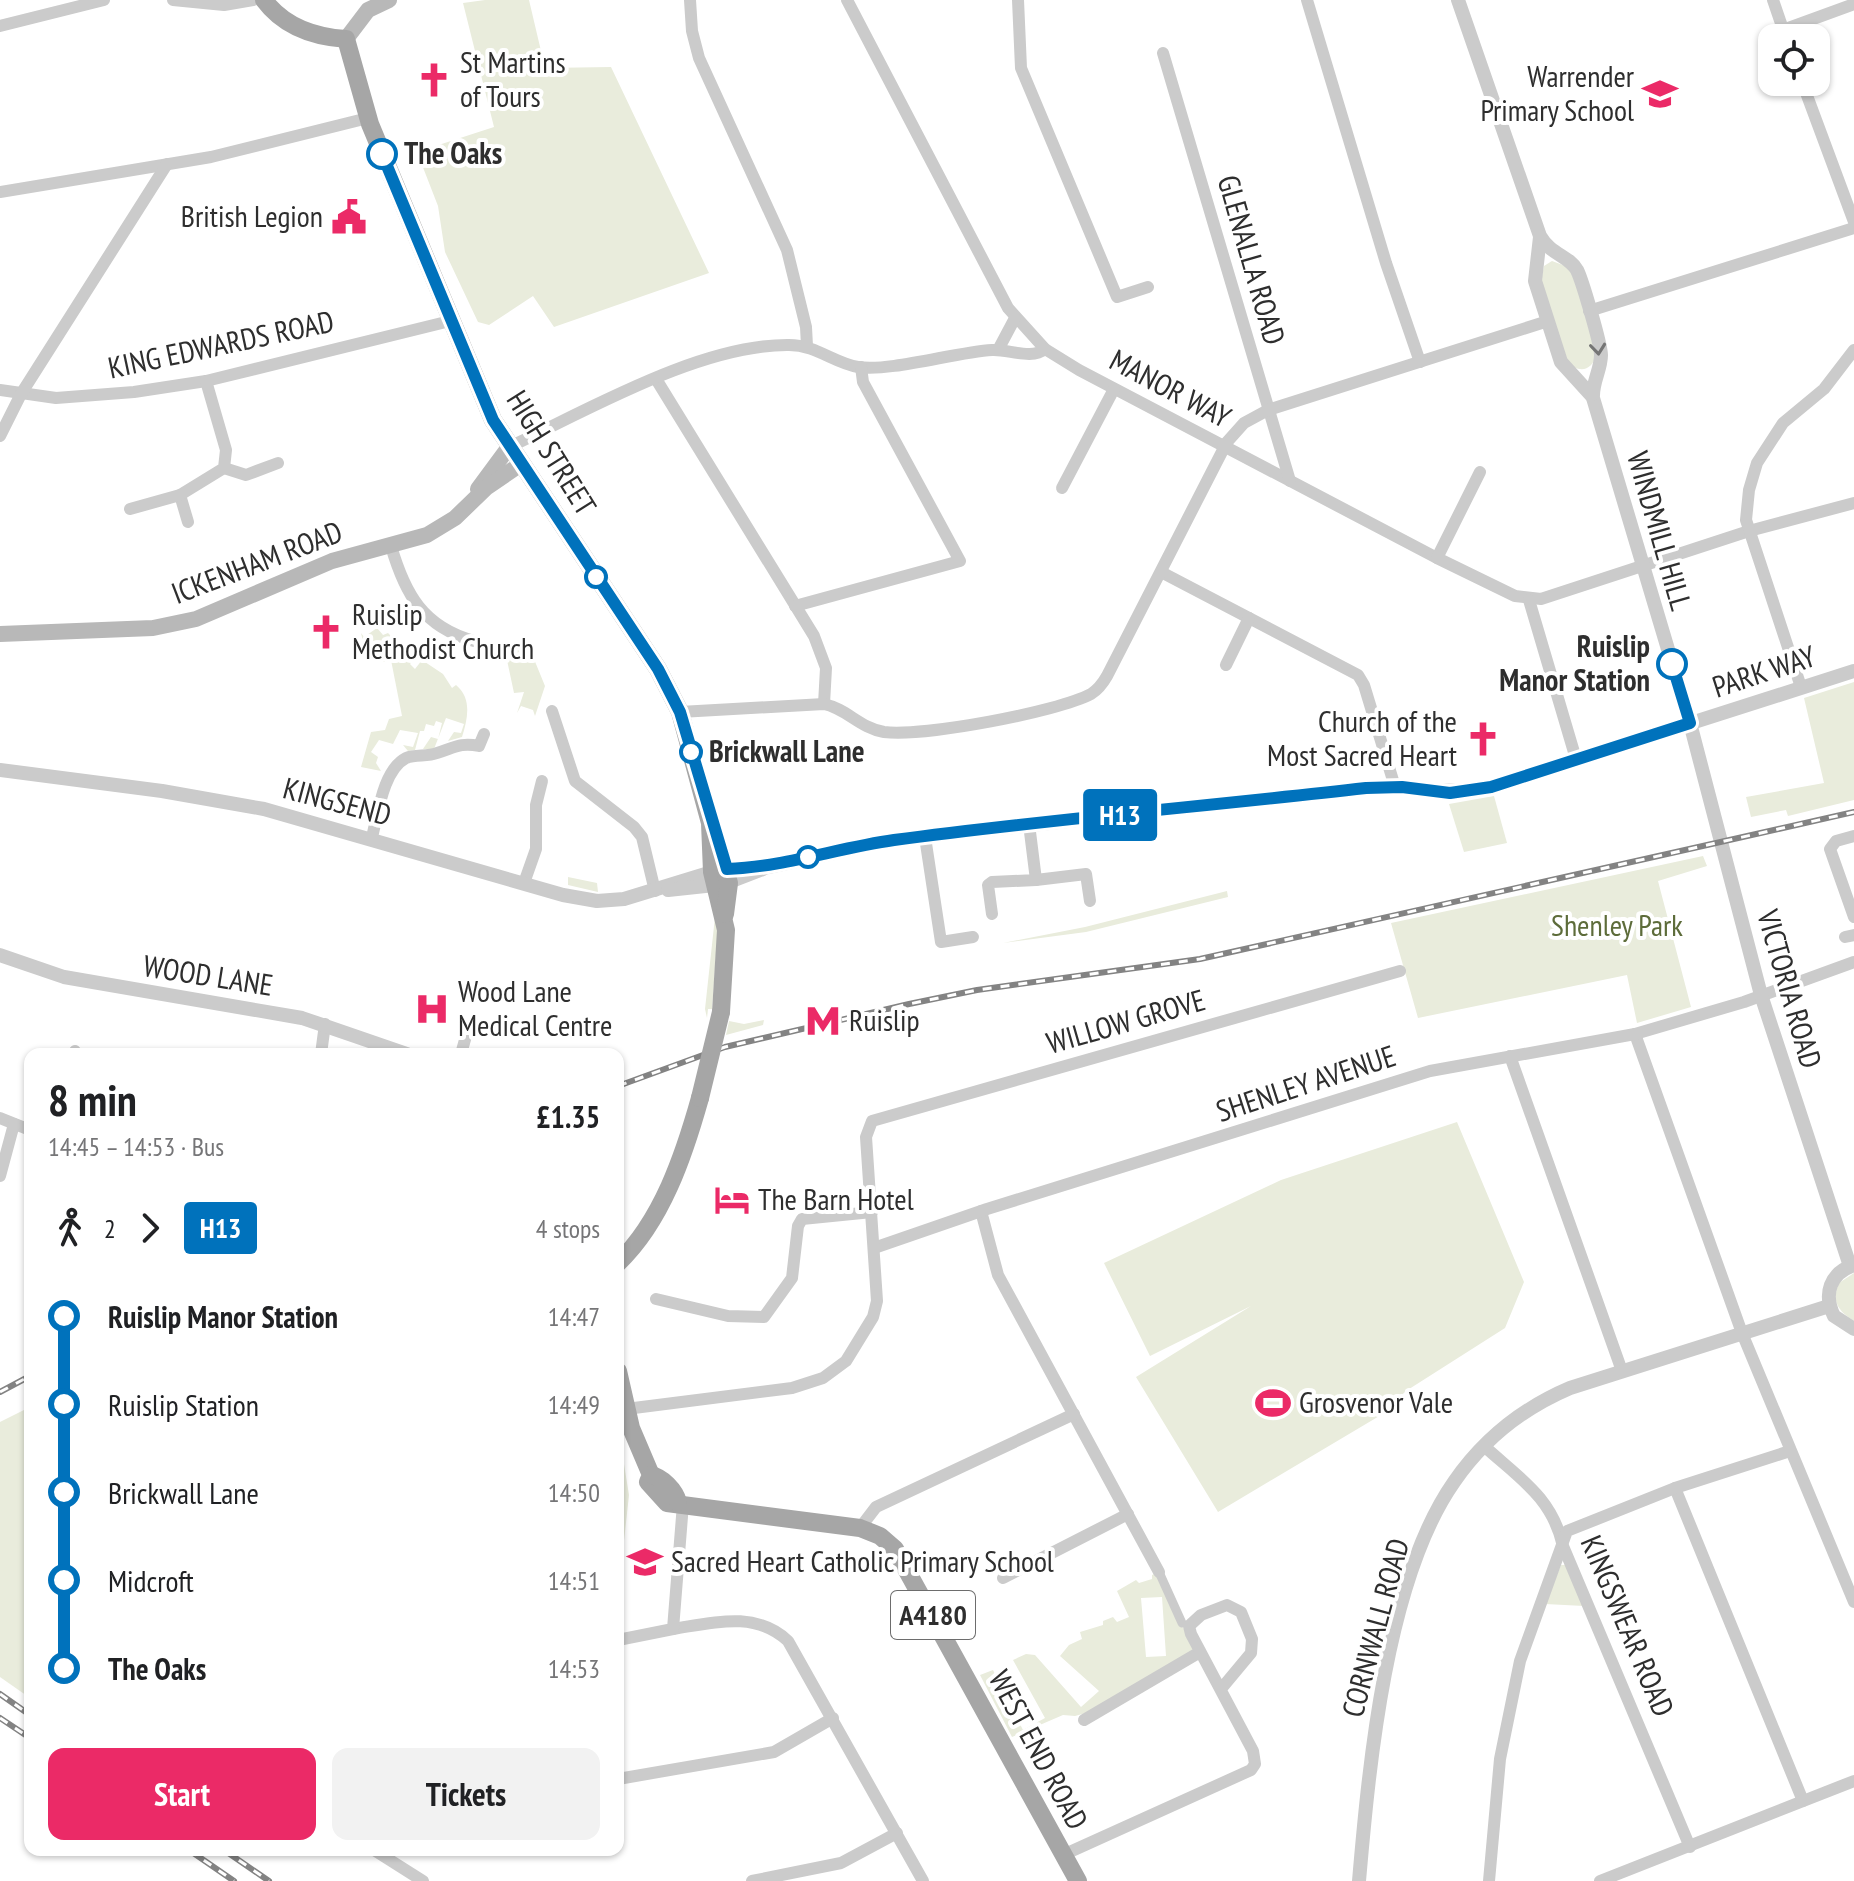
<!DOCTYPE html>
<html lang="en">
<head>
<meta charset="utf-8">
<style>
	:root { --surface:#fff; --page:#f2f2f2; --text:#202124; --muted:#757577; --accent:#eb2a67 }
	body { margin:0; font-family:"PT Sans Narrow",sans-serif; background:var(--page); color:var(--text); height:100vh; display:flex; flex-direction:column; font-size:30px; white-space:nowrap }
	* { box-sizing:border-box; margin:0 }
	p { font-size:26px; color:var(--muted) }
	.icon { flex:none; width:44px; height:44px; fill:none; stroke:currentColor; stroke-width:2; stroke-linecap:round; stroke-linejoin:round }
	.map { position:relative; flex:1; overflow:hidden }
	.details { position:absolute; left:24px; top:1048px; width:600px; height:808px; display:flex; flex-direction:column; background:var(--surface); border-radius:16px; box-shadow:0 2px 6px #0004 }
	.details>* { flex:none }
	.badge { padding:0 16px; border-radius:6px; font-size:28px; line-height:52px }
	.tools { position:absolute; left:1758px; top:24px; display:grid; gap:16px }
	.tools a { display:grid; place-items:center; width:72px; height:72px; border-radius:16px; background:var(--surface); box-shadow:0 2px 6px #0004; font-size:40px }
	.map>.badge { position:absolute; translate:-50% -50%; box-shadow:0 0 0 4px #fff }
	.legs { display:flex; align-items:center; gap:12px; height:88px; padding:0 24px; font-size:26px }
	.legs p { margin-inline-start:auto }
	.summary { display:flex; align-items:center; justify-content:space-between; height:136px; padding:0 24px }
	h1 { font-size:44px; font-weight:700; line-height:60px }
	.primary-button { display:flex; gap:16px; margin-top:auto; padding:16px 24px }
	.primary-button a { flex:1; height:92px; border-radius:16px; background:var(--accent); color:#fff; font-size:32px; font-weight:700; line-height:92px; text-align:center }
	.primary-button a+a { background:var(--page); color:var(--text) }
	ul { padding:0 24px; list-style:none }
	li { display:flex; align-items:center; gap:28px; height:88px; font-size:30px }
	li i { display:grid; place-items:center; width:12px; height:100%; margin:0 10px; background:currentColor }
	li i::after { content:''; width:20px; height:20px; margin:-10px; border:6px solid; border-radius:50%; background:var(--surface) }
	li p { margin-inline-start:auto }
	li:first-child i { background:linear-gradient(#0000 50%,currentColor 0) }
	li:last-child i { background:linear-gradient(currentColor 50%,#0000 0) }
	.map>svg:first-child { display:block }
	.green { fill:#e9ecdc; fill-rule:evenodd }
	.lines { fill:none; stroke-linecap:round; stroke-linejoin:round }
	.pedestrian { stroke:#cbcbcb; stroke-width:9 }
	.minor { stroke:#cbcbcb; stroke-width:12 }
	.tertiary { stroke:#cbcbcb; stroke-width:14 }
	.secondary { stroke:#b8b8b8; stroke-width:16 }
	.primary { stroke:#a6a6a6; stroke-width:18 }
	.rail-casing { stroke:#838383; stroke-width:6 }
	.rail { stroke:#fff; stroke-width:3; stroke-dasharray:9; stroke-linecap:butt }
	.primary-bridge { stroke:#a6a6a6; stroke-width:18 }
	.oneway { stroke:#757575 }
	.line-1-casing { stroke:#fff; stroke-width:18 }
	.line-1 { stroke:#0072bc; stroke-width:12 }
	.stop-1-dot { fill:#fff; stroke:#0072bc; stroke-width:4 }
	.labels { text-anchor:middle; stroke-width:8; stroke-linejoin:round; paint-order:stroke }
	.shield { fill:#fff; stroke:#6d6d6d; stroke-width:2 }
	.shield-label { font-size:28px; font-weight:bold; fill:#2e2e2e }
	.poi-label { font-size:30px; fill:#2e2e2e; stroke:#fff; text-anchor:start }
	.stop-label { font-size:30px; font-weight:bold; fill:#2e2e2e; stroke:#fff; text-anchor:start }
	.street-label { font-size:30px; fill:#2e2e2e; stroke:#fff }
	.park-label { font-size:30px; fill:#5d6c3a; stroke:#fff }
</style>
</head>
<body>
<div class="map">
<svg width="1854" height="1881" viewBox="0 0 1854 1881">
	<rect width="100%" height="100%" fill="#fff"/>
	<g class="green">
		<path d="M485,0H529L545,68L611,67L709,273L554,327L533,296L489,325L478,322L445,252L438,206L417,152L494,127L463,3Z"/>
		<path d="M1552,261L1571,268L1597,354C1591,372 1580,373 1565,362L1540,285L1544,266Z"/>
		<path d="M377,628L383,635L388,633L391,636L387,639L389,645L368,662L361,633L364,637Z"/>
		<path d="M527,642L545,686L535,716L533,710L521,706L517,713L524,692L514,693L504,646Z"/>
		<path d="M396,643L415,658L410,664L415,669L422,660L443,674L452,688L456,685C472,698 468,718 462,737L448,741L454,732L461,733L464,724L446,718L434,749H423L431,737L438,739L442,723L436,721L434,726L426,724L424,731H420L415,750L408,751L403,745L413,747L418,733L400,730L393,744L379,740L371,752L378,757L376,763L381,771L361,767L371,732L385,730L389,719L402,716L391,660L384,662L380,656Z"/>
		<path d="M1854,682V800L1788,816L1786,810L1751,817L1746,797L1824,783L1804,698Z"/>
		<path d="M1494,796L1507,843L1464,852L1449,804Z"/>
		<path d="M1703,856L1707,866L1658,881L1691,1007L1637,1023L1627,975L1418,1018L1391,923Z"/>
		<path d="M568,877L597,883L598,892L568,885Z"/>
		<path d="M1227,891L1228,897L1086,932L1003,943L1085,927Z"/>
		<path d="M715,917L718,928L712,1009H708L707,1018L705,1009Z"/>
		<path d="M764,1020L763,1025L726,1035L729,1021L744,1024Z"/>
		<path d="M1457,1122L1524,1282L1505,1328L1406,1391L1381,1415L1218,1512L1136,1377L1251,1306L1150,1356L1104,1263L1281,1180Z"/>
		<path d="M1854,1273V1321C1838,1311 1831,1301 1839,1283Z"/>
		<path d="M30,1407V1698L0,1677V1422Z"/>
		<path d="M618,1427L629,1495L622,1559L618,1560Z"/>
		<path d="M1561,1565H1566L1584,1606L1545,1604Z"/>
		<path d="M1159,1572L1193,1650L1093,1711L1075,1716L1063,1715L1012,1737L980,1675L993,1670L1023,1730L1045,1718L1013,1660L1026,1654L1035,1655L1081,1707L1099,1691L1060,1656L1069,1645L1082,1639L1080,1632L1103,1625V1621L1113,1617L1117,1622L1129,1617L1117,1591L1136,1580L1139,1583L1152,1579V1575ZM1162,1597L1166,1656L1146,1657L1141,1598Z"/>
	</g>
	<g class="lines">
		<path class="pedestrian" d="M1159,1572L1182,1623"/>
		<g class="minor">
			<path d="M173,0L224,5L253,0"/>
			<path d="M690,0L692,31L699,58L787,250L806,327L807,346"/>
			<path d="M847,0L1008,308L1045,349L1079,370L1437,558L1515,596L1541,599L1749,531L1854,503"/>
			<path d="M1018,0L1021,68L1117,297L1148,287"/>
			<path d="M1307,0L1386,263L1420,362"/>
			<path d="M1773,0L1786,38"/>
			<path d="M0,26L104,0"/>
			<path d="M1783,30L1854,4"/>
			<path d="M1163,53L1290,481"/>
			<path d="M1802,82L1854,222"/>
			<path d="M0,192L211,157L368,118"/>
			<path d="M1589,311L1854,228"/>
			<path d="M998,350L1015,318"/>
			<path d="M656,379L814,636L826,668L824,704"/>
			<path d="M0,390L56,398L134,392L206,381L450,321"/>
			<path d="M0,436L21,394L167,164"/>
			<path d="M509,447C588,410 701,344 789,345C816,345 834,363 858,367C890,372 956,352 992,350C1008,349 1032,360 1045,349"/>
			<path d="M224,468L246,475L278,463"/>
			<path d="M1062,488L1114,389"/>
			<path d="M180,495L188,522"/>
			<path d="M130,509L180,495L224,468L226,450L206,381"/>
			<path d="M391,546C405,594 423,627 474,641"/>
			<path d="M1437,558L1480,472"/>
			<path d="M1161,572L1358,675L1364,685L1395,787"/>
			<path d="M1529,600L1576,759"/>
			<path d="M795,606L960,561L863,382L861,367"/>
			<path d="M1226,665L1249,618"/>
			<path d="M1801,687L1746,520L1749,490L1757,463L1783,423L1824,389L1854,350"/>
			<path d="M552,711L575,781L634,827L642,837L655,891"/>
			<path d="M680,712L824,704C847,709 860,728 884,732C923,737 1057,712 1091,694C1099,689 1103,683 1107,676L1227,442L1244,423L1268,410L1548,321"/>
			<path d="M1854,836L1836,841L1830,849L1854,917"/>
			<path d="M372,837C378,814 383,770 406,758C416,754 427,757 437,753C454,748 460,742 479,746L484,734"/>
			<path d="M925,837L941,942L973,937"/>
			<path d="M1036,880L1086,874L1090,901"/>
			<path d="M524,883L536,849V805L542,781"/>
			<path d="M992,914L988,885L992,882L1036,880L1029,824"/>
			<path d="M1845,937L1854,935"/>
			<path d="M1635,1034L1742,1333L1854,1602"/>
			<path d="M75,1051L77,1054"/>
			<path d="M321,1054L325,1024"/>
			<path d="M461,1054L466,1036"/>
			<path d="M1510,1056L1622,1371"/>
			<path d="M0,1118L30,1130"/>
			<path d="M0,1176L14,1124"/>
			<path d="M981,1211L998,1275L1159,1572"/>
			<path d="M874,1248L987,1209L1430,1071L1635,1034L1744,1002L1854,962"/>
			<path d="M656,1299L728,1316L764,1317L792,1278L798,1226L802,1219L872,1212"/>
			<path d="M626,1409L792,1388L823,1378L846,1361L873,1317L877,1301L866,1137L872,1121L1400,971"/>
			<path d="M1484,1446C1519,1478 1552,1497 1563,1546L1690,1847"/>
			<path d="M1675,1488L1803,1801"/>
			<path d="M860,1528L876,1507L1074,1414"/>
			<path d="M1003,1578L1128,1514"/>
			<path d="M673,1629C712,1623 755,1610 788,1641L923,1881"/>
			<path d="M618,1640L673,1629L683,1504"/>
			<path d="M1084,1720L1200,1652"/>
			<path d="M618,1779L774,1752L833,1718"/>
			<path d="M374,1850L423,1881"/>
			<path d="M1063,1855L1251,1770L1255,1764L1253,1751L1191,1634L1189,1626L1201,1615L1227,1605L1241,1612L1252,1639L1251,1653L1221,1689"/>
			<path d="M752,1881L841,1863L897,1833"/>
			<path d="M1489,1881L1500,1759L1520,1661L1567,1531L1675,1488L1790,1451"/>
			<path d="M1600,1881L1854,1781"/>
		</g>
		<g class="tertiary">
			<path d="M1458,0L1540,236C1551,255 1568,255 1577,270C1582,280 1601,344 1601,355C1601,370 1592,382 1593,398L1690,723L1761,995L1850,1266"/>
			<path d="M1540,237L1535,281L1561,362L1591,395"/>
			<path d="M0,770L162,791L264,809L563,895L597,901L624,899L712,872L769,867L895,840L1366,788C1412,785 1443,796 1491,787L1854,671"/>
			<path d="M668,890L724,884L763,869"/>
			<path d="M0,955L64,977L302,1018L407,1054"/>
			<path d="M1854,1265C1830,1273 1823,1294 1834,1316L1854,1329"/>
			<path d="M1359,1881C1369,1765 1386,1579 1454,1482C1483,1440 1523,1408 1570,1388L1829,1306"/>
		</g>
		<g class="secondary">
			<path d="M346,39L368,10L389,0"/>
			<path d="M478,489L509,447"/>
			<path d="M0,634L153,628L196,619L332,561L427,535L455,518L486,488L521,464"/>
		</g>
		<g class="primary">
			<path d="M264,0C284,27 314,37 346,39L370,124L493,420L658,669L680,712L710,823L712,872L726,930L721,1012"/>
			<path d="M713,832L729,883L725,914"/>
			<path d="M618,1263C662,1221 684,1155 700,1098"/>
			<path d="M618,1371L631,1428L651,1475L648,1482L667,1503L860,1528L880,1536L895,1549L1078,1881"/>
			<path d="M651,1475C662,1477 675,1490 678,1502"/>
		</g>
		<g class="rail-casing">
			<g id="rail">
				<path d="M618,1086L725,1047L909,1004L977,990L1200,959L1854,812"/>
				<path d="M0,1392L30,1376"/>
				<path d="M0,1694L30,1715"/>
				<path d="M0,1718L30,1738"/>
				<path d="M189,1850L234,1881"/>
				<path d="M224,1850L269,1881"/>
			</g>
		</g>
		<use href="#rail" class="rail"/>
		<path class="primary-bridge" d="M700,1098L721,1012"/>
	</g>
	<defs><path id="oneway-chevron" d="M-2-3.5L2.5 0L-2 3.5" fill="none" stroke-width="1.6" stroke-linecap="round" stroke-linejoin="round" transform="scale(2)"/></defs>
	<use class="oneway" href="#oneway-chevron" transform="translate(1598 349) rotate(84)"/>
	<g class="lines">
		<g class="line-1-casing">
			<path id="line-1" d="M382,154L493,420L658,669L680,712L727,869C784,867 837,848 894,840C1051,819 1209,806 1366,788L1402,787L1450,793L1491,787L1690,723L1672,664"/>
		</g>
		<use href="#line-1" class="line-1"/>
	</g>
	<defs>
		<g id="church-bare" transform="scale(2.76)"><path d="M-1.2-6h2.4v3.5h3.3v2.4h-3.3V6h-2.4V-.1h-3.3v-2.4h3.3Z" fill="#eb2a67" stroke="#fff" stroke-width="2.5" paint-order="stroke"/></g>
		<g id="school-bare" transform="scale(2.76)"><path d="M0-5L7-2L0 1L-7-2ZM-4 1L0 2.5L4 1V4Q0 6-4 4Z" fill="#eb2a67" stroke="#fff" stroke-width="2.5" paint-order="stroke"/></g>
		<g id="civic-bare" transform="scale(2.76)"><path d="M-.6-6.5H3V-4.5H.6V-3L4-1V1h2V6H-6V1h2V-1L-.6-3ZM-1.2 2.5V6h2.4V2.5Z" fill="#eb2a67" stroke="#fff" stroke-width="2.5" paint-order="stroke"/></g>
		<g id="hospital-bare" transform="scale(2.76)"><path d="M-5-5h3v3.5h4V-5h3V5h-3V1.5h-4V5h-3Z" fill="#eb2a67" stroke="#fff" stroke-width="2.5" paint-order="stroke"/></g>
		<g id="metro-bare" transform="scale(2.76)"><path d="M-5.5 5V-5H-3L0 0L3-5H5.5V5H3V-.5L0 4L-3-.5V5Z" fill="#eb2a67" stroke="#fff" stroke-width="2.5" paint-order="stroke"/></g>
		<g id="hotel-bare" transform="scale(2.76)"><path d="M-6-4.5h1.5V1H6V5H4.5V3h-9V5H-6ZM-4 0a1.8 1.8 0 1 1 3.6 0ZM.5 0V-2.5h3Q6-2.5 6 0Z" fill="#eb2a67" stroke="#fff" stroke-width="2.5" paint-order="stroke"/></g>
		<g id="stadium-bare" transform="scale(2.76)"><path d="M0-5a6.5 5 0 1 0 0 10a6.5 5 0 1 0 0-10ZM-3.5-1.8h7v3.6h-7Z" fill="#eb2a67" stroke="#fff" stroke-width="2.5" paint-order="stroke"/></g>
	</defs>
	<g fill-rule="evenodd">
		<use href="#church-bare" x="434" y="80"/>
		<use href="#school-bare" x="1660" y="94"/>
		<use href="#civic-bare" x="349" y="217"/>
		<use href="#church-bare" x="326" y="632"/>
		<use href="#church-bare" x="1483" y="739"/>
		<use href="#hospital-bare" x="432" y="1009"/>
		<use href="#metro-bare" x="823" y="1021"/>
		<use href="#hotel-bare" x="732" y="1200"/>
		<use href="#stadium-bare" x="1273" y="1403"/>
		<use href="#school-bare" x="645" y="1562"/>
	</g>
	<g class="stop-1-dot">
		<circle cx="382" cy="154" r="14"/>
		<circle cx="596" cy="577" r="10"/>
		<circle cx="1672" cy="664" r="14"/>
		<circle cx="691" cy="752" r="10"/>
		<circle cx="808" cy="857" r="10"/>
	</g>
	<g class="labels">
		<rect class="shield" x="891" y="1591" width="84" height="48" rx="6"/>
		<g class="shield-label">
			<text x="933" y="1625">A4180</text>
		</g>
		<g class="poi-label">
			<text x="460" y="73">St Martins<tspan x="460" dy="34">of Tours</tspan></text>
			<text x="1634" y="87" text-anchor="end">Warrender<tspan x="1634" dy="34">Primary School</tspan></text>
			<text x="323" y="227" text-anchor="end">British Legion</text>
			<text x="352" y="625">Ruislip<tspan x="352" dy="34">Methodist Church</tspan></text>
			<text x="1457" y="732" text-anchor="end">Church of the<tspan x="1457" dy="34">Most Sacred Heart</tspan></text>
			<text x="458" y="1002">Wood Lane<tspan x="458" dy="34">Medical Centre</tspan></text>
			<text x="849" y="1031">Ruislip</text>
			<text x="758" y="1210">The Barn Hotel</text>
			<text x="1299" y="1413">Grosvenor Vale</text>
			<text x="671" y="1572">Sacred Heart Catholic Primary School</text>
		</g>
		<g class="stop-label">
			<text x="404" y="164">The Oaks</text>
			<text x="1650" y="657" text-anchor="end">Ruislip<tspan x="1650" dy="34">Manor Station</tspan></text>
			<text x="709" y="762">Brickwall Lane</text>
		</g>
		<g class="street-label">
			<text transform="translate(1251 260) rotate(74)" y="10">GLENALLA ROAD</text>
			<text transform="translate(221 345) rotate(-12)" y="10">KING EDWARDS ROAD</text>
			<text transform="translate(1170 389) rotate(28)" y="10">MANOR WAY</text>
			<text transform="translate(551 453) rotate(58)" y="10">HIGH STREET</text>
			<text transform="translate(1659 531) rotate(74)" y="10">WINDMILL HILL</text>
			<text transform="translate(257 563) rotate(-21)" y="10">ICKENHAM ROAD</text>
			<text transform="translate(1764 672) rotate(-18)" y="10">PARK WAY</text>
			<text transform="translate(337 802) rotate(15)" y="10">KINGSEND</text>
			<text transform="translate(208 976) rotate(9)" y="10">WOOD LANE</text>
			<text transform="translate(1789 989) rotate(74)" y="10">VICTORIA ROAD</text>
			<text transform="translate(1126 1022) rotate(-16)" y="10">WILLOW GROVE</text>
			<text transform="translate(1306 1084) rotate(-18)" y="10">SHENLEY AVENUE</text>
			<text transform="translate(1627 1626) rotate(67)" y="10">KINGSWEAR ROAD</text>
			<text transform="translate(1376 1628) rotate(-75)" y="10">CORNWALL ROAD</text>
			<text transform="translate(1038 1750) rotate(62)" y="10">WEST END ROAD</text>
		</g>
		<g class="park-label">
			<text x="1617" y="936">Shenley Park</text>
		</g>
	</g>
</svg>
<div class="tools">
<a><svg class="icon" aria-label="locate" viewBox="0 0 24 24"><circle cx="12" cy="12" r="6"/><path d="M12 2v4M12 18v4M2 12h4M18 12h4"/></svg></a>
</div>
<b class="badge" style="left:1120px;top:815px;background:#0072bc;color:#fff">H13</b>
<section class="details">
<div class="summary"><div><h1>8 min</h1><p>14:45 – 14:53 · Bus</p></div><b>£1.35</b></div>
<div class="legs"><svg class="icon" aria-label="walk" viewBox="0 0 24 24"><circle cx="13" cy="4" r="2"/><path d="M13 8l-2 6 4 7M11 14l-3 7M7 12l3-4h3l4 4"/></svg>2<svg class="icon" aria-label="forward" viewBox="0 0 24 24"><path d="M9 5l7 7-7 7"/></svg><b class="badge" style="background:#0072bc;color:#fff">H13</b><p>4 stops</p></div>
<ul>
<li><i style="color:#0072bc"></i><b>Ruislip Manor Station</b><p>14:47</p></li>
<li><i style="color:#0072bc"></i><span>Ruislip Station</span><p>14:49</p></li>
<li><i style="color:#0072bc"></i><span>Brickwall Lane</span><p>14:50</p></li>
<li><i style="color:#0072bc"></i><span>Midcroft</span><p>14:51</p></li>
<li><i style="color:#0072bc"></i><b>The Oaks</b><p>14:53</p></li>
</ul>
<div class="primary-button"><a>Start</a><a>Tickets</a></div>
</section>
</div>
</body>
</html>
